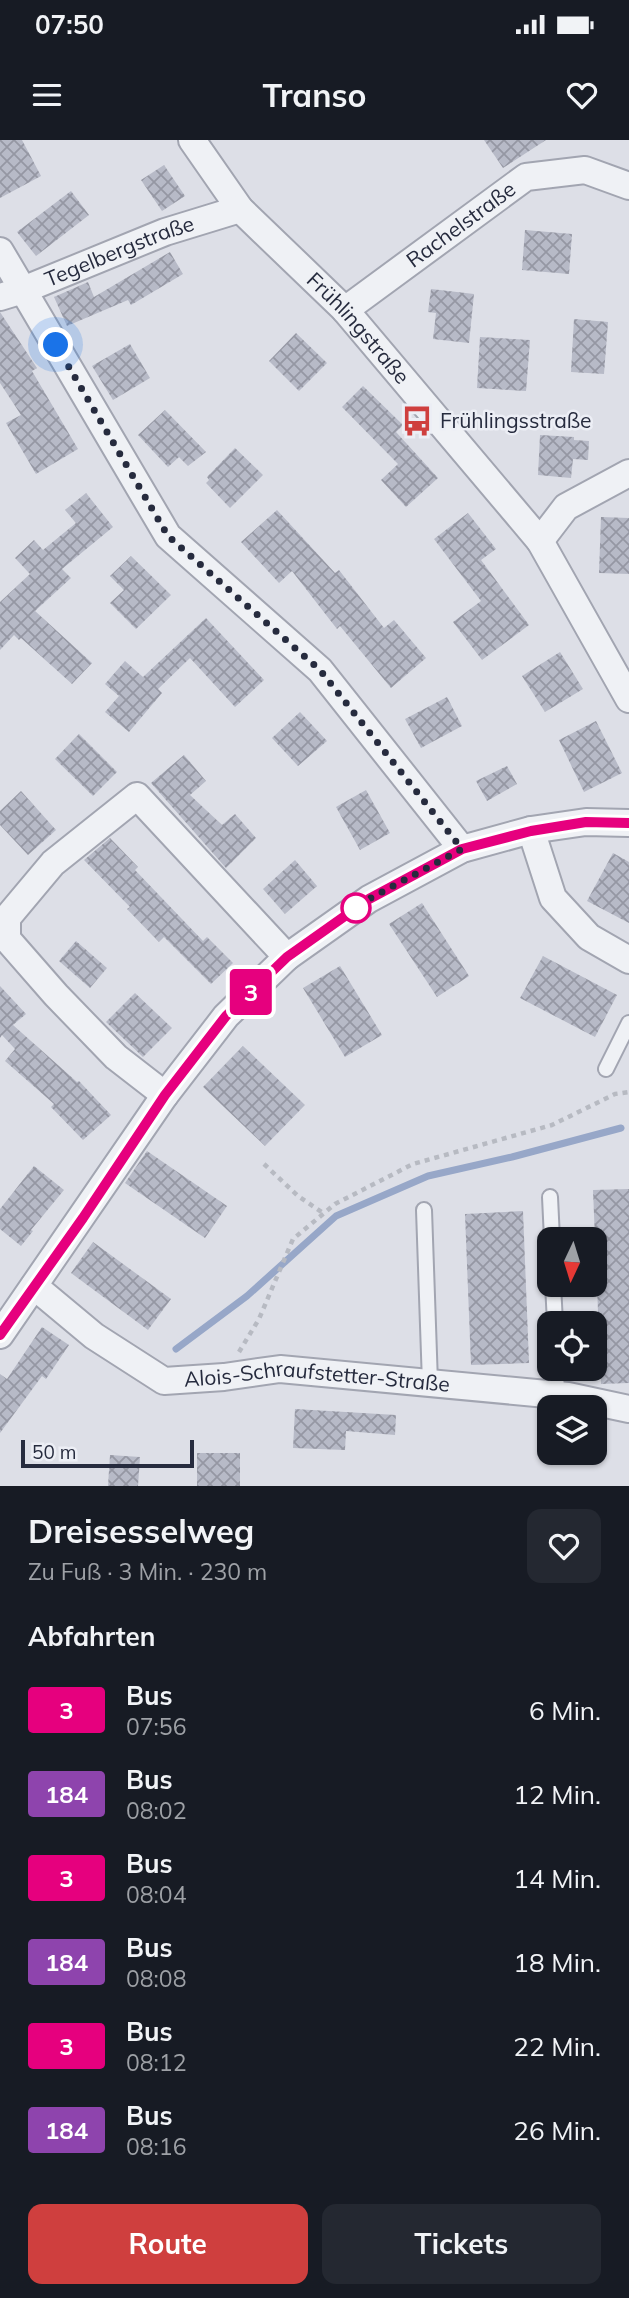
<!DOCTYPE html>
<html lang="de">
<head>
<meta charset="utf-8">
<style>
	:root { --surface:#171b24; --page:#242831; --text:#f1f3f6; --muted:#9ea1a6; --accent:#cf3f3e }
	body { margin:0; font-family:Mulish,sans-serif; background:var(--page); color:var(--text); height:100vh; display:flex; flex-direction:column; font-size:26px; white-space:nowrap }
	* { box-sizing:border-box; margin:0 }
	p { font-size:23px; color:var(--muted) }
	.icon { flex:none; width:38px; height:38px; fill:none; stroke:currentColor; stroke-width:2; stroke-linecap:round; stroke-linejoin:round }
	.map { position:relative; height:1346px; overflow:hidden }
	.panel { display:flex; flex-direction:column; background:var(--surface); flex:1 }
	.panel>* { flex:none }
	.badge { padding:0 14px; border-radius:5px; font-size:24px; line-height:46px }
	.needle { width:46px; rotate:184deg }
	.buttons { position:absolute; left:537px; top:1087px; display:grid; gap:14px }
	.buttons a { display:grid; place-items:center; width:70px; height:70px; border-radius:14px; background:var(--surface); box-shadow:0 2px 5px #0004; font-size:35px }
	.scale { position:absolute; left:21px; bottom:18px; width:173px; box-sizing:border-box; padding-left:7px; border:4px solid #262b3e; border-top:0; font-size:19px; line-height:24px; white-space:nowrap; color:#262b3e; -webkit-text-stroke:5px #eceef5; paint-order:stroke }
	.you { position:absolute; width:35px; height:35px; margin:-18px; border:5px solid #fff; border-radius:50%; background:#1a73e8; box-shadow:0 0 0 10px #1a73e833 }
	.map>.badge { position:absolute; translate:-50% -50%; box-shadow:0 0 0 4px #fff }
	h2 { padding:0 28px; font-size:26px; line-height:63px }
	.round { display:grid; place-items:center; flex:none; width:74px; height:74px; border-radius:14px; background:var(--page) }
	.head { display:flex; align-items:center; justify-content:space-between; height:119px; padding:0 28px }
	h1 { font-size:33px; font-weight:700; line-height:52px }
	.cta { display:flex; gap:14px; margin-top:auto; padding:14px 28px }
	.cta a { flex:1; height:80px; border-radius:14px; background:var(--accent); color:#fff; font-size:28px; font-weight:700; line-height:80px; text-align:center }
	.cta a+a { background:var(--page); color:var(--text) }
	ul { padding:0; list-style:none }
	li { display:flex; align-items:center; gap:21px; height:84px; padding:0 28px }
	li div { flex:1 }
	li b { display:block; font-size:26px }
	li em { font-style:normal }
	li .badge { min-width:77px; font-weight:700; text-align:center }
	.status { display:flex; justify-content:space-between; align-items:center; height:49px; padding:0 35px; background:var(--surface); direction:ltr }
	.status svg { height:19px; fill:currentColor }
	header { display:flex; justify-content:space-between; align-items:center; height:91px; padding:0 28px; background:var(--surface); font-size:32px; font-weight:700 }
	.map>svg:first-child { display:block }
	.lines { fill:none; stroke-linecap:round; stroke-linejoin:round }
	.stream { stroke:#97a7c8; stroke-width:7 }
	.building { fill:url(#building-cross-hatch) }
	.service-casing { stroke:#a2a5b1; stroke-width:18 }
	.minor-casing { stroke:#a2a5b1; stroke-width:30 }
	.path { stroke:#b7bac2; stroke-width:4.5; stroke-dasharray:5 5; stroke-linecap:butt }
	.service { stroke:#eff1f5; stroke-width:14 }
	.minor { stroke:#eff1f5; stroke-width:26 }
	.line-casing { stroke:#fff; stroke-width:16 }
	.line { stroke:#e6007e; stroke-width:10 }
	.walk { stroke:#262b3e; stroke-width:7; stroke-dasharray:0 12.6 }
	.stop-dot { fill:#fff; stroke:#e6007e; stroke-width:3.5 }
	.labels { text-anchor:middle; stroke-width:5; stroke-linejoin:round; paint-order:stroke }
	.street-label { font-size:21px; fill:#262b3e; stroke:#eceef5 }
	.poi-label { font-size:21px; fill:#262b3e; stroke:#eceef5; text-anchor:start }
</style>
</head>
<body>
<div class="status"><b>07:50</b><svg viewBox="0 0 49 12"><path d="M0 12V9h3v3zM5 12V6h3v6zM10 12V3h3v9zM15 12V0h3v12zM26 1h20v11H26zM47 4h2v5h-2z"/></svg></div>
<header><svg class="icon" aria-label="menu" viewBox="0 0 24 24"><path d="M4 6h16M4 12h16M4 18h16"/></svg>Transo<svg class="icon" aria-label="heart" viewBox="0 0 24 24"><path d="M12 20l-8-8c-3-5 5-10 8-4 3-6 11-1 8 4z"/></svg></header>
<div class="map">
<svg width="629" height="1346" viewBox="0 0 629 1346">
	<defs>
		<pattern id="building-cross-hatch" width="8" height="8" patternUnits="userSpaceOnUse" patternTransform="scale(1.75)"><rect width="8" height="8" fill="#b7bac7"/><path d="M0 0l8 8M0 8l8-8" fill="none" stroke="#9597a3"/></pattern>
	</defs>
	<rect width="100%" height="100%" fill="#dddfe7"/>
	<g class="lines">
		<path class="stream" d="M176,1209L247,1156L336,1076L428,1036L512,1017L621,988"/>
	</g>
	<g class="building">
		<path d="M0,0H22L41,36L0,58Z"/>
		<path d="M484,0H546L503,28Z"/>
		<path d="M164,25L185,56L162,71L141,40Z"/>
		<path d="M71,51L89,75L36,116L17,92Z"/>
		<path d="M525,90L572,94L569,134L522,130Z"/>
		<path d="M170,112L183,134L131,165L128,160L67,186L54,157L88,142L94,157Z"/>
		<path d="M431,149L474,154L469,203L433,199L436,173L428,172Z"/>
		<path d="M0,172L37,228L32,231L78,309L36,334L6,283L21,275L0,243Z"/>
		<path d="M574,179L608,182L604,234L571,232Z"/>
		<path d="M296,193L327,223L299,251L269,221Z"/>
		<path d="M480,197L530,200L526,251L477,248Z"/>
		<path d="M130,204L150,238L113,260L92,226Z"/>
		<path d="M363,246L403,285L396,292L438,338L406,367L381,340L398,324L342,267Z"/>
		<path d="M165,270L206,312L188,326L179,317L168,327L138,295Z"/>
		<path d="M540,295L574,297V300L589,301L588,320L573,319L571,338L538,335Z"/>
		<path d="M235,308L263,335L230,368L206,343L209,340L207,337Z"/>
		<path d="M86,353L113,387L62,429L71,438L35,471L92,523L72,544L21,498L19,500L14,495L0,510V462L30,434L15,418L34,400L43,410L76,383L65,370Z"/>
		<path d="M277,370L335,433L339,430L384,488L394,480L426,518L391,548L340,486L337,489L292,431L279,443L241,402Z"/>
		<path d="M468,373L496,409L481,420L529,485L482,520L453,482L481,461L434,399Z"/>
		<path d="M601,377L629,378V434L599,433Z"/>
		<path d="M131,416L171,455L136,489L110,463L124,450L110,436Z"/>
		<path d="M206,478L264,540L235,567L190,518L158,549L162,553L129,592L105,572L119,556L105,544L125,521L143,537Z"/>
		<path d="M560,512L583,549L545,572L522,536Z"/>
		<path d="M447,557L462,586L421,608L405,579Z"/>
		<path d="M300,572L327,601L298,626L272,598Z"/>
		<path d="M596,581L622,633L584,652L559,600Z"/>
		<path d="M79,594L117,632L93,656L55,619Z"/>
		<path d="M184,615L206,641L190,655L222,685L235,674L256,698L226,728L151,643Z"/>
		<path d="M507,626L517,644L487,661L476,641Z"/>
		<path d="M366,650L390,693L360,710L336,667Z"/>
		<path d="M21,651L56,690L28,715L0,685V671Z"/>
		<path d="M110,698L138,727L135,730L203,801L207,797L233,823L211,844L164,797L159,802L127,769L130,767L84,720Z"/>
		<path d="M613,713L629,722V783L587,761Z"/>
		<path d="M295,720L317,746L285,774L263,749Z"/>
		<path d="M422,763L469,836L437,857L389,784Z"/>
		<path d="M76,801L107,828L90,848L59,821Z"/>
		<path d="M543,816L617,855L595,897L520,858Z"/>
		<path d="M340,826L382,895L345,917L303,848Z"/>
		<path d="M0,846L26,874L13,885L77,942L79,941L111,975L83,1000L51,967L54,964L5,921L15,909L2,895L0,898Z"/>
		<path d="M135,853L172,888L143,917L106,882Z"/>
		<path d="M243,906L305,965L265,1006L203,947Z"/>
		<path d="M147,1011L227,1066L205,1098L125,1043Z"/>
		<path d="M34,1026L64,1050L31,1090L33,1091L21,1106L0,1089V1069Z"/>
		<path d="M629,1049V1243L601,1244L593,1050Z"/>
		<path d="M523,1071L529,1223L471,1225L465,1074Z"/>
		<path d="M93,1102L171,1159L148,1190L71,1133Z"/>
		<path d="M42,1187L69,1205L46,1239L42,1236L0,1293V1234L7,1239Z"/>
		<path d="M295,1269L396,1275L395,1295L346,1291L345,1310L293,1308Z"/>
		<rect x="197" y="1313" width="43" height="33"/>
		<path d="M110,1315L140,1317L138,1346H108Z"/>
	</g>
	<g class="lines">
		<g class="service-casing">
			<g id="service">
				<path d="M606,929L629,883"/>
				<path d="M550,1057L552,1099"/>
				<path d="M424,1070L430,1243"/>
				<path d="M553,1144L555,1183"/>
				<path d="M556,1228L557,1256"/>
			</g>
		</g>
		<g class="minor-casing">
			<g id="minor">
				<path id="s1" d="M192,0L240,69L345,170L540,401L629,559"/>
				<path d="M0,111L168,396L320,530L462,709"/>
				<path id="s2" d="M0,157L23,150L165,92L240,69"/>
				<path id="s3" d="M345,170L526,37L585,30L629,46"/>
				<path d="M540,401L566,367L629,333"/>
				<path d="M531,690L553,758L589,797L629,820"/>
				<path d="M165,955L116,917L56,855L7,799V778L53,723L137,656L287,817"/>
				<path id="s4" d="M34,1146L94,1196L164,1241L224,1237L280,1229L568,1256L629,1269"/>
				<path d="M0,1195L165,955L226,876L287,817L369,759L462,709L531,690L586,682L629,683"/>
			</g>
		</g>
		<g class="path">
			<path d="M264,1024L298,1056L323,1073"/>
			<path d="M239,1212L259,1179L293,1099L335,1064L413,1024L552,985L615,954L629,952"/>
		</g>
		<use href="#service" class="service"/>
		<use href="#minor" class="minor"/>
	</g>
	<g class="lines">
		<g class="line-casing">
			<path id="line" d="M0,1195L83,1078L165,955L226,876L287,817L369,759L462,709L531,691L586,682L629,683"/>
		</g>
		<use href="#line" class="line"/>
		<path class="walk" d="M56,205L168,396L320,530L462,709L369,759L354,770L356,768"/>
	</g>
	<defs>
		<g id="bus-bare" transform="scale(2.415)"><path d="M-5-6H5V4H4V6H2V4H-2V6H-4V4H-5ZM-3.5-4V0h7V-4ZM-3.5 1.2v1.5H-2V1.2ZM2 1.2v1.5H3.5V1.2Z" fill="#cf3f3e" stroke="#eceef5" stroke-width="2.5" paint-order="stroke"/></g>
	</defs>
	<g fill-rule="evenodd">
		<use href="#bus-bare" x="417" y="281"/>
	</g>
	<circle class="stop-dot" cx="356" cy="768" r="14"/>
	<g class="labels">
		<g class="street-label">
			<text dy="7" stroke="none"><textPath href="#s3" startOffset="144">Rachelstraße</textPath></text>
			<text dy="7" stroke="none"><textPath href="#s2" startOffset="128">Tegelbergstraße</textPath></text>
			<text dy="7" stroke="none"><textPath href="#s1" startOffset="252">Frühlingstraße</textPath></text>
			<text dy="7" stroke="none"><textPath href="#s4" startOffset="315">Alois-Schraufstetter-Straße</textPath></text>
		</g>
		<g class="poi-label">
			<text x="440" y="288">Frühlingsstraße</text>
		</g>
	</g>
</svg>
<div class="buttons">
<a><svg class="needle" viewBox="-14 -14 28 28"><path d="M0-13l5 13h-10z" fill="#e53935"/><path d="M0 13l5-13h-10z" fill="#9ea1a6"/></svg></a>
<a><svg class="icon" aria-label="locate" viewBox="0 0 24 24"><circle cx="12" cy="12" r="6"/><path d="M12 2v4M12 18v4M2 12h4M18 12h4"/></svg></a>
<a><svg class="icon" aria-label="layers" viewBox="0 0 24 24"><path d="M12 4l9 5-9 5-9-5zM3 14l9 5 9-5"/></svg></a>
</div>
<div class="scale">50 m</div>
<div class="you" style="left:56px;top:205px"></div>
<b class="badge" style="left:251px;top:852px;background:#e6007e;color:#fff">3</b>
</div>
<section class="panel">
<div class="head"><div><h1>Dreisesselweg</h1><p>Zu Fuß · 3 Min. · 230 m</p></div><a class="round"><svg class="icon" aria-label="heart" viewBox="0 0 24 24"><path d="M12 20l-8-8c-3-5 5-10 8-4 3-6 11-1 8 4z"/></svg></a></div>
<h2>Abfahrten</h2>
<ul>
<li><span class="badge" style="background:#e6007e;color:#fff">3</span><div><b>Bus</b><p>07:56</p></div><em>6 Min.</em></li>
<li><span class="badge" style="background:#8e44ad;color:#fff">184</span><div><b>Bus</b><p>08:02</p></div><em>12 Min.</em></li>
<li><span class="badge" style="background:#e6007e;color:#fff">3</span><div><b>Bus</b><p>08:04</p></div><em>14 Min.</em></li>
<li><span class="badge" style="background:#8e44ad;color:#fff">184</span><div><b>Bus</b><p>08:08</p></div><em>18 Min.</em></li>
<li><span class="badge" style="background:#e6007e;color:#fff">3</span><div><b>Bus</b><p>08:12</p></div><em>22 Min.</em></li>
<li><span class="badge" style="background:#8e44ad;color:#fff">184</span><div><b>Bus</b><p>08:16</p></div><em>26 Min.</em></li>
</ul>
<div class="cta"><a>Route</a><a>Tickets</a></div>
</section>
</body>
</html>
